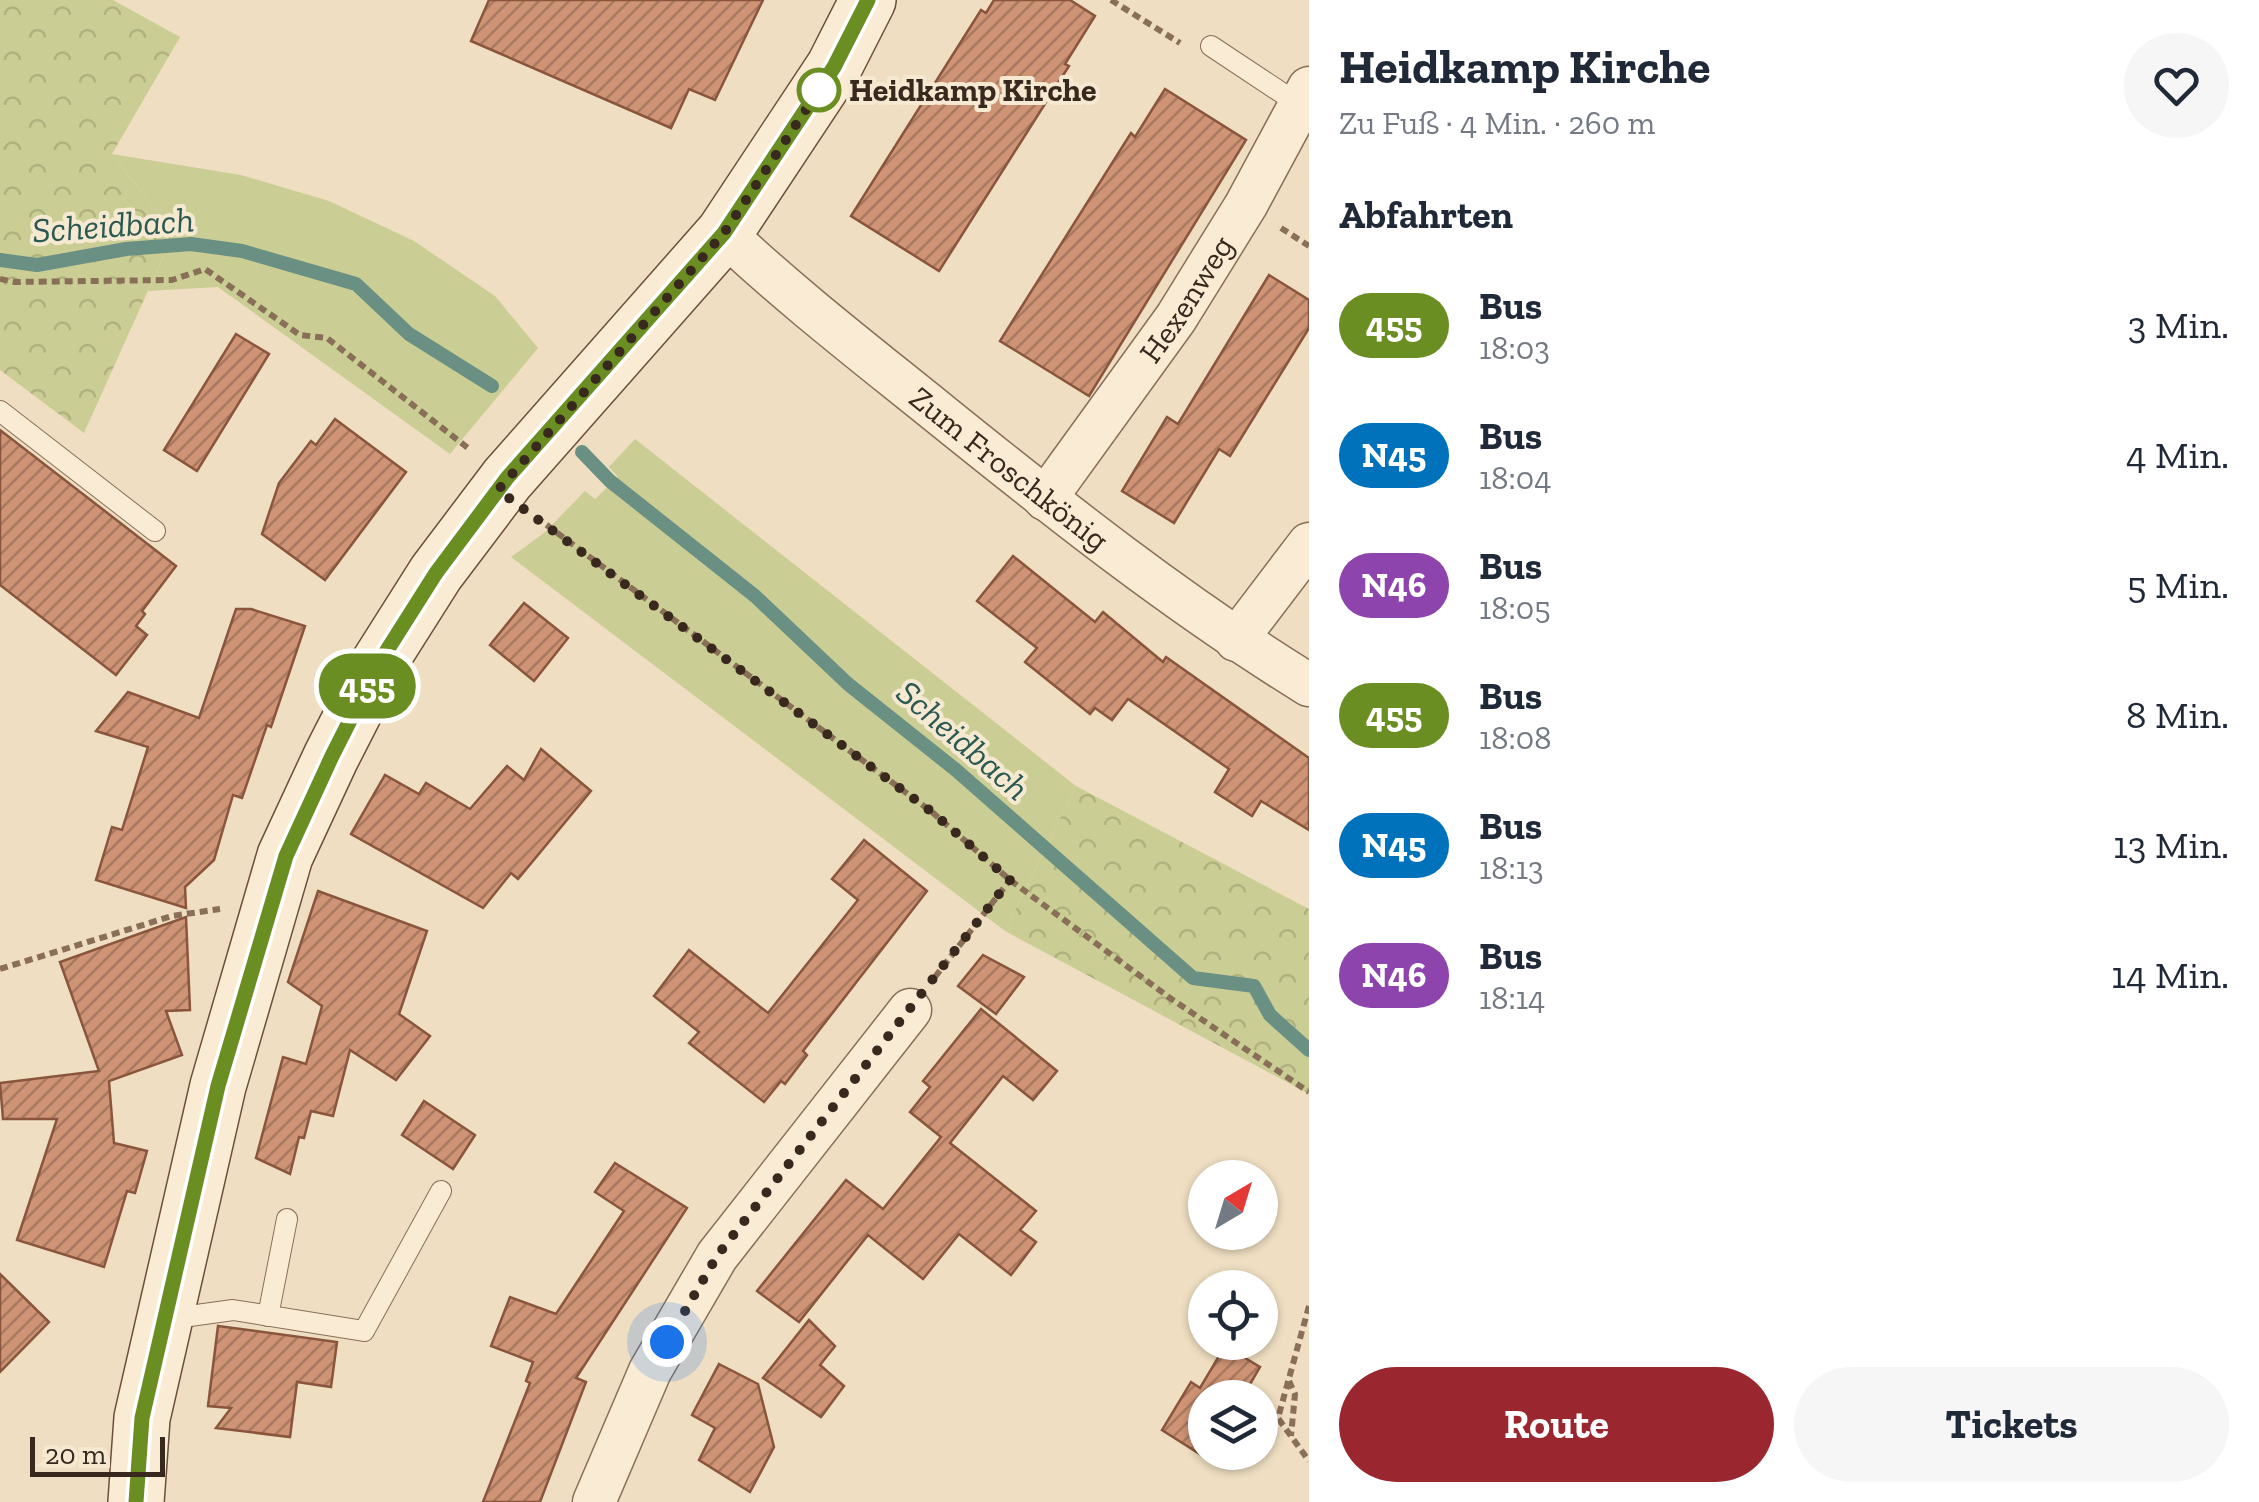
<!DOCTYPE html>
<html lang="de">
<head>
<meta charset="utf-8">
<style>
	:root { --surface:#fff; --page:#f6f6f7; --text:#1f2937; --muted:#747a83; --accent:#9a262f }
	body { margin:0; font-family:"Zilla Slab",serif; background:var(--page); color:var(--text); height:100vh; display:flex; flex-direction:column; font-size:38px; white-space:nowrap }
	* { box-sizing:border-box; margin:0 }
	p { font-size:32px; color:var(--muted) }
	.icon { flex:none; width:55px; height:55px; fill:none; stroke:currentColor; stroke-width:2; stroke-linecap:round; stroke-linejoin:round }
	.map { position:relative; flex:1; overflow:hidden }
	.sheet { display:flex; flex-direction:column; background:var(--surface); width:950px }
	.sheet>* { flex:none }
	.badge { padding:0 20px; border-radius:32px; font-size:35px; line-height:65px }
	.needle { width:65px; rotate:38deg }
	.fabs { position:absolute; left:1188px; top:1160px; display:grid; gap:20px }
	.fabs a { display:grid; place-items:center; width:90px; height:90px; border-radius:50%; background:var(--surface); box-shadow:0 2px 8px #0004; font-size:50px }
	.scale { position:absolute; left:30px; bottom:25px; width:135px; box-sizing:border-box; padding-left:10px; border:5px solid #38281d; border-top:0; font-size:28px; line-height:35px; white-space:nowrap; color:#38281d; -webkit-text-stroke:8px #f6e9d1; paint-order:stroke }
	.you { position:absolute; width:50px; height:50px; margin:-25px; border:8px solid #fff; border-radius:50%; background:#1a73e8; box-shadow:0 0 0 15px #1a73e833 }
	.map>.badge { position:absolute; translate:-50% -50%; box-shadow:0 0 0 5px #fff }
	h2 { padding:0 30px; font-size:38px; line-height:90px }
	.round { display:grid; place-items:center; flex:none; width:105px; height:105px; border-radius:52px; background:var(--page) }
	.headline { display:flex; align-items:center; justify-content:space-between; height:170px; padding:0 30px }
	h1 { font-size:48px; font-weight:700; line-height:75px }
	.cta { display:flex; gap:20px; margin-top:auto; padding:20px 30px }
	.cta a { flex:1; height:115px; border-radius:60px; background:var(--accent); color:#fff; font-size:40px; font-weight:700; line-height:115px; text-align:center }
	.cta a+a { background:var(--page); color:var(--text) }
	ul { padding:0; list-style:none }
	li { display:flex; align-items:center; gap:30px; height:130px; padding:0 30px }
	li div { flex:1 }
	li b { display:block; font-size:38px }
	li em { font-style:normal }
	li .badge { min-width:110px; font-weight:700; text-align:center }
	main { display:flex; flex:1; min-height:0 }
	.map>svg:first-child { display:block }
	.green { fill:#cbce94 }
	.forest { fill:url(#forest-crowns) }
	.lines { fill:none; stroke-linecap:round; stroke-linejoin:round }
	.stream { stroke:#6a9084; stroke-width:14 }
	.building { fill:url(#building-hatch); stroke:#89553d; stroke-width:2.5 }
	.lane-casing { stroke:#896e58; stroke-width:22 }
	.street-casing { stroke:#896e58; stroke-width:45 }
	.secondary-casing { stroke:#6b4f3b; stroke-width:58 }
	.path { stroke:#896e58; stroke-width:6; stroke-dasharray:8 5; stroke-linecap:butt }
	.lane { stroke:#faecd4; stroke-width:20 }
	.street { stroke:#faecd4; stroke-width:42 }
	.secondary { stroke:#faecd4; stroke-width:55 }
	.line-casing { stroke:#fff; stroke-width:22 }
	.line { stroke:#6b8e23; stroke-width:15 }
	.walk { stroke:#38281d; stroke-width:10; stroke-dasharray:0 18 }
	.stop-dot { fill:#fff; stroke:#6b8e23; stroke-width:5 }
	.labels { text-anchor:middle; stroke-width:8; stroke-linejoin:round; paint-order:stroke }
	.stop-label { font-size:32px; font-weight:bold; fill:#38281d; stroke:#f6e9d1; text-anchor:start }
	.street-label { font-size:32px; fill:#38281d; stroke:#f6e9d1 }
	.water-label { font-size:35px; font-style:italic; fill:#2b5952; stroke:#f6e9d1 }
</style>
</head>
<body>
<main>
<div class="map">
<svg width="1309" height="1502" viewBox="0 0 1309 1502">
	<defs>
		<pattern id="forest-crowns" width="20" height="18" patternUnits="userSpaceOnUse" patternTransform="scale(2.5)"><rect width="20" height="18" fill="#cbce94"/><path d="M2 6a3 3 0 1 1 6 0M12 15a3 3 0 1 1 6 0" fill="none" stroke="#afb17f"/></pattern>
		<pattern id="building-hatch" width="6" height="6" patternUnits="userSpaceOnUse" patternTransform="scale(2.5)"><rect width="6" height="6" fill="#cf9475"/><path d="M-1 1l2-2M0 6l6-6M5 7l2-2" fill="none" stroke="#a9795f"/></pattern>
	</defs>
	<rect width="100%" height="100%" fill="#efdec1"/>
	<g class="green">
		<path d="M112,154L241,175L329,201L414,241L495,296L538,348L450,454L218,287L148,291L174,233Z"/>
		<path d="M635,439L1076,786L1005,931L511,557L544,533L585,491L595,499L618,477L609,467Z"/>
	</g>
	<g class="forest">
		<path d="M0,0H113L180,37L112,154L174,233L84,433L0,370Z"/>
		<path d="M1076,786L1309,909V1094L1005,931Z"/>
	</g>
	<g class="lines">
		<g class="stream">
			<path d="M0,260L37,265L126,249L191,244L242,251L356,284L409,334L492,386"/>
			<path d="M582,452L610,481L755,596L848,684L956,770L1193,978L1254,986L1270,1015L1309,1050"/>
		</g>
	</g>
	<g class="building">
		<path d="M489,0H763L715,100L689,89L671,128L471,41Z"/>
		<path d="M994,0H1070L1095,16L1065,64L1069,66L939,271L851,216L981,10L986,13Z"/>
		<path d="M1165,89L1246,140L1089,396L1000,341L1131,133L1135,137Z"/>
		<path d="M1269,275L1309,300V328L1230,456L1219,449L1174,523L1122,491L1167,417L1178,424Z"/>
		<path d="M236,334L269,354L197,471L164,450Z"/>
		<path d="M335,419L406,472L325,580L262,534L279,483L311,441L316,445Z"/>
		<path d="M0,430L176,566L142,611L145,614L136,626L147,635L116,675L0,585Z"/>
		<path d="M1013,556L1095,622L1103,612L1163,662L1166,657L1309,758V830L1261,801L1252,816L1215,792L1229,769L1128,699L1112,720L1095,708L1090,714L1025,662L1037,648L977,601Z"/>
		<path d="M524,603L568,638L534,681L490,645Z"/>
		<path d="M236,609H251L305,626L271,727L267,725L242,798L233,795L214,860L185,887L186,908L96,880L112,827L122,830L148,747L96,731L128,692L199,718Z"/>
		<path d="M541,749L591,791L518,879L511,873L483,908L351,834L385,775L419,794L426,783L470,809L507,766L524,780Z"/>
		<path d="M864,840L927,891L803,1051L807,1055L785,1084L781,1081L764,1102L689,1043L699,1032L654,996L689,950L768,1013L858,900L832,879Z"/>
		<path d="M318,891L427,931L399,1014L430,1036L396,1080L350,1050L333,1116L311,1111L304,1138L299,1137L290,1174L256,1158L283,1057L306,1064L322,1006L288,982Z"/>
		<path d="M186,917L190,1010L166,1011L182,1055L109,1081L114,1143L147,1151L135,1193L127,1191L104,1267L17,1240L57,1119H3L0,1083L99,1071L60,962Z"/>
		<path d="M983,955L1024,977L996,1014L958,986Z"/>
		<path d="M981,1009L1057,1071L1033,1100L1003,1076L950,1143L1036,1211L1020,1230L1036,1242L1011,1275L959,1234L923,1279L868,1235L799,1322L757,1291L846,1180L883,1209L941,1137L910,1112L930,1087L923,1081Z"/>
		<path d="M424,1101L475,1135L453,1169L402,1135Z"/>
		<path d="M615,1163L687,1208L576,1378L586,1382L540,1502H483L530,1383L526,1381L533,1362L491,1346L510,1297L556,1314L624,1211L595,1192Z"/>
		<path d="M0,1274L49,1322L0,1372Z"/>
		<path d="M809,1320L835,1346L820,1365L844,1386L821,1417L763,1378Z"/>
		<path d="M218,1326L337,1342L331,1387L297,1382L290,1437L216,1428L231,1408L208,1406Z"/>
		<path d="M1225,1346L1260,1367L1242,1398H1205V1452H1209L1206,1458L1162,1430L1191,1382L1200,1388Z"/>
		<path d="M719,1364L758,1384L774,1447L750,1492L699,1460L715,1428L692,1415Z"/>
	</g>
	<g class="lines">
		<g class="lane-casing">
			<g id="lane">
				<path d="M1211,46L1300,105"/>
				<path d="M0,411L155,531"/>
				<path d="M268,1316L287,1219"/>
				<path d="M168,1319L233,1310L364,1331L441,1191"/>
			</g>
		</g>
		<g class="street-casing">
			<g id="street">
				<path id="s1" d="M724,233C793,298 867,355 940,414C1059,510 1179,605 1309,685"/>
				<path id="s2" d="M1045,499L1176,318L1246,205L1309,88"/>
				<path d="M1236,640L1309,544"/>
				<path d="M594,1502L650,1371L717,1256L910,1010"/>
			</g>
		</g>
		<g class="secondary-casing">
			<path id="secondary" d="M136,1502L142,1418L218,1086L285,856L331,757L379,663L436,573L507,479L724,233L834,67L868,0"/>
		</g>
		<g class="path">
			<path d="M1111,0L1180,43"/>
			<path d="M1281,228L1309,246"/>
			<path d="M0,279L15,282L172,280L205,269L300,335L327,338L468,448"/>
			<path d="M536,517L932,812L1010,880L1170,998L1309,1092"/>
			<path d="M0,969L172,916L220,909"/>
			<path d="M935,977L1010,880"/>
			<path d="M1309,1306L1278,1418L1309,1461"/>
			<path d="M1289,1381L1295,1394L1291,1436"/>
		</g>
		<use href="#lane" class="lane"/>
		<use href="#street" class="street"/>
		<use href="#secondary" class="secondary"/>
	</g>
	<g class="lines">
		<g class="line-casing">
			<path id="line" d="M136,1502L142,1418L218,1086L286,856L332,756L379,663L436,573L507,478L724,233L834,67L868,0"/>
		</g>
		<use href="#line" class="line"/>
		<path class="walk" d="M667,1342L717,1256L1010,880L932,812L498,490L724,233L819,90"/>
	</g>
	<circle class="stop-dot" cx="819" cy="90" r="20"/>
	<g class="labels">
		<g class="stop-label">
			<text x="849" y="101">Heidkamp Kirche</text>
		</g>
		<g class="street-label">
			<text dy="11" stroke="none"><textPath href="#s2" startOffset="245">Hexenweg</textPath></text>
			<text dy="11" stroke="none"><textPath href="#s1" startOffset="370">Zum Froschkönig</textPath></text>
		</g>
		<g class="water-label">
			<text transform="translate(113 225) rotate(-4)" y="12">Scheidbach</text>
			<text transform="translate(963 740) rotate(41)" y="12">Scheidbach</text>
		</g>
	</g>
</svg>
<div class="fabs">
<a><svg class="needle" viewBox="-14 -14 28 28"><path d="M0-13l5 13h-10z" fill="#e53935"/><path d="M0 13l5-13h-10z" fill="#747a83"/></svg></a>
<a><svg class="icon" aria-label="locate" viewBox="0 0 24 24"><circle cx="12" cy="12" r="6"/><path d="M12 2v4M12 18v4M2 12h4M18 12h4"/></svg></a>
<a><svg class="icon" aria-label="layers" viewBox="0 0 24 24"><path d="M12 4l9 5-9 5-9-5zM3 14l9 5 9-5"/></svg></a>
</div>
<div class="scale">20 m</div>
<div class="you" style="left:667px;top:1342px"></div>
<b class="badge" style="left:367px;top:686px;background:#6b8e23;color:#fff">455</b>
</div>
<section class="sheet">
<div class="headline"><div><h1>Heidkamp Kirche</h1><p>Zu Fuß · 4 Min. · 260 m</p></div><a class="round"><svg class="icon" aria-label="heart" viewBox="0 0 24 24"><path d="M12 20l-8-8c-3-5 5-10 8-4 3-6 11-1 8 4z"/></svg></a></div>
<h2>Abfahrten</h2>
<ul>
<li><span class="badge" style="background:#6b8e23;color:#fff">455</span><div><b>Bus</b><p>18:03</p></div><em>3 Min.</em></li>
<li><span class="badge" style="background:#0072bc;color:#fff">N45</span><div><b>Bus</b><p>18:04</p></div><em>4 Min.</em></li>
<li><span class="badge" style="background:#8e44ad;color:#fff">N46</span><div><b>Bus</b><p>18:05</p></div><em>5 Min.</em></li>
<li><span class="badge" style="background:#6b8e23;color:#fff">455</span><div><b>Bus</b><p>18:08</p></div><em>8 Min.</em></li>
<li><span class="badge" style="background:#0072bc;color:#fff">N45</span><div><b>Bus</b><p>18:13</p></div><em>13 Min.</em></li>
<li><span class="badge" style="background:#8e44ad;color:#fff">N46</span><div><b>Bus</b><p>18:14</p></div><em>14 Min.</em></li>
</ul>
<div class="cta"><a>Route</a><a>Tickets</a></div>
</section>
</main>
</body>
</html>
